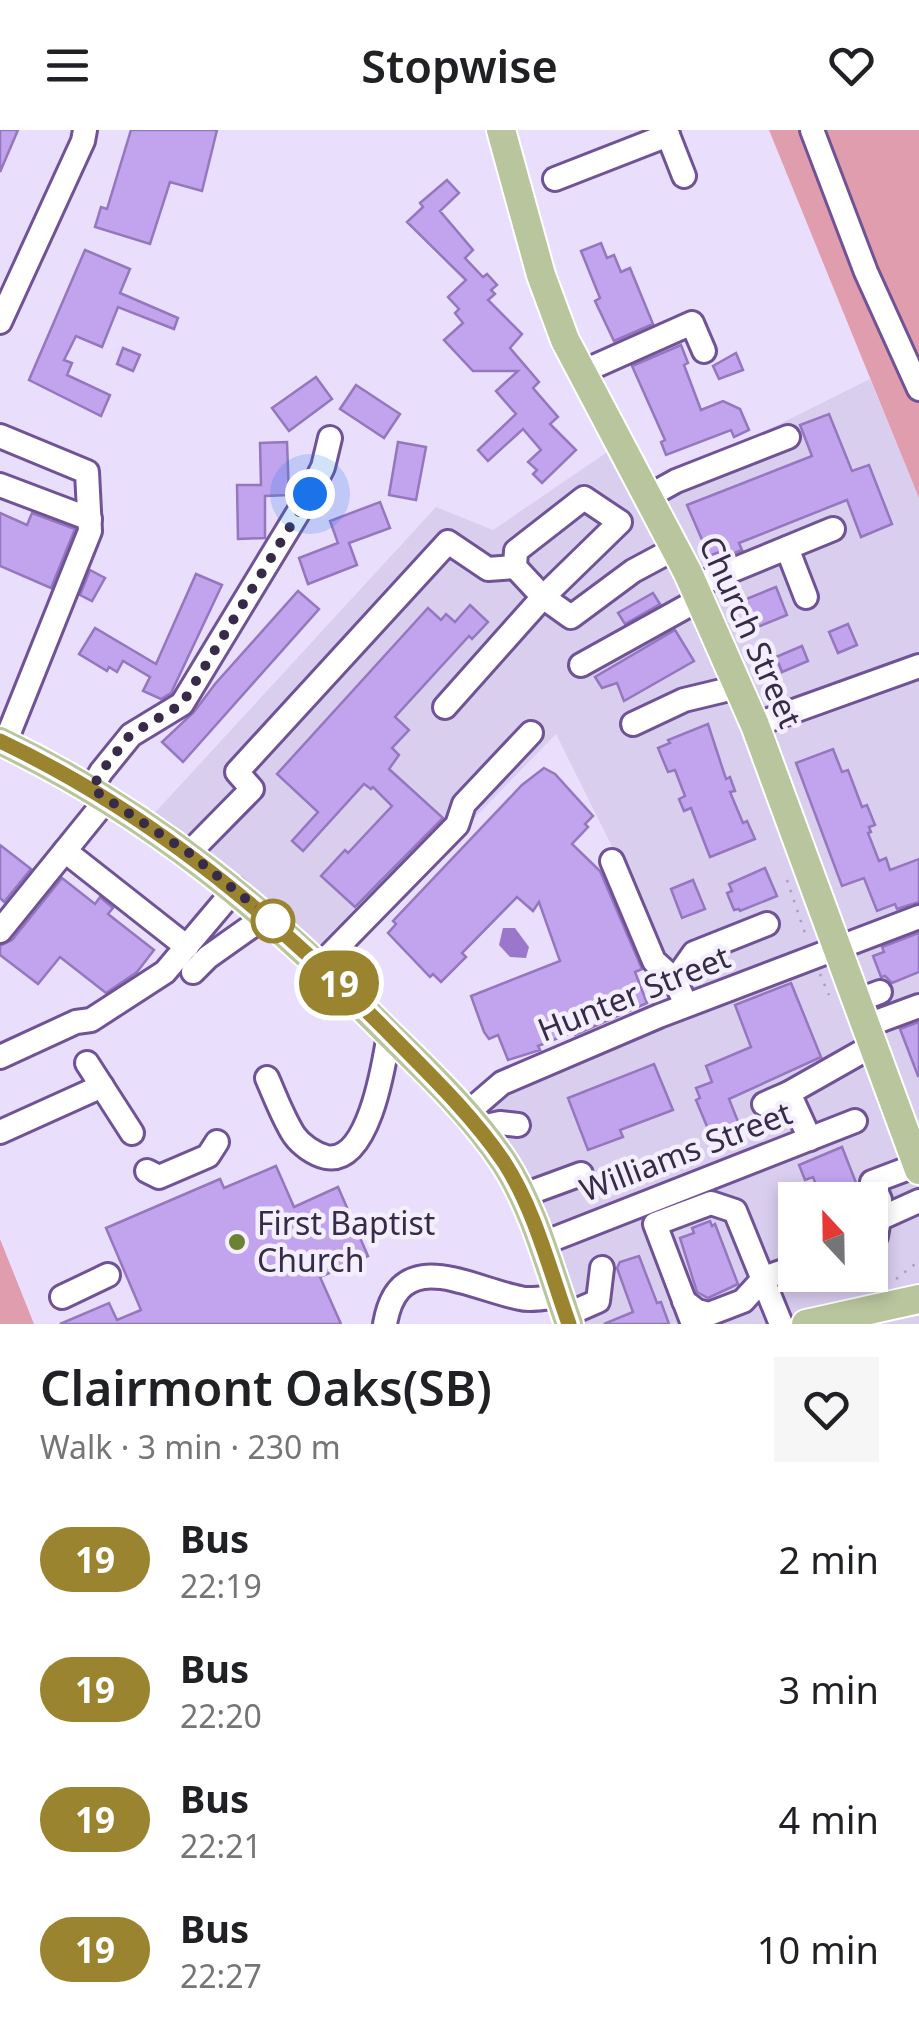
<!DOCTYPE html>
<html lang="en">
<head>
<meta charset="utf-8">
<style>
	:root { --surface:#fff; --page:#f6f6f6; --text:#202124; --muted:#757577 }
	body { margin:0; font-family:"Noto Sans",sans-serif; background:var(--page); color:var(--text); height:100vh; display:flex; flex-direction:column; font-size:38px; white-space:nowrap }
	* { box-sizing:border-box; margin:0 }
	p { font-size:32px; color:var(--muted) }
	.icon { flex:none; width:55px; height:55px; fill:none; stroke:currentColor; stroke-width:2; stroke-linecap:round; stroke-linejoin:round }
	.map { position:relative; height:1194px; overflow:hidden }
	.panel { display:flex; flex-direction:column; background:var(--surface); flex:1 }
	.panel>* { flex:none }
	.badge { padding:0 20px; border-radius:32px; font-size:35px; line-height:65px }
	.needle { width:65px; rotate:338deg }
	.fabs { position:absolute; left:778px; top:1052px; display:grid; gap:20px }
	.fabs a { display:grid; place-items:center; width:110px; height:110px; border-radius:0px; background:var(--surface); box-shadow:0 5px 15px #0003; font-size:50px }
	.you { position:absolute; width:50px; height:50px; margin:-25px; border:8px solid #fff; border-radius:50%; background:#1a73e8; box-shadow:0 0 0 15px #1a73e833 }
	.map>.badge { position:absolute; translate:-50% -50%; box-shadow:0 0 0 5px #fff }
	.round { display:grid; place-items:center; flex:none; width:105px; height:105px; border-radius:0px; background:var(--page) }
	.headline { display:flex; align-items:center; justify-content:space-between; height:170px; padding:0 40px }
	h1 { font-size:48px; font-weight:600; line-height:75px }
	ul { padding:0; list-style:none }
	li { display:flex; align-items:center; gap:30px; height:130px; padding:0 40px }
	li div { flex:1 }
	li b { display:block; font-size:38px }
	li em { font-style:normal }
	li .badge { min-width:110px; font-weight:700; text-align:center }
	header { display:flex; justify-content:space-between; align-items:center; height:130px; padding:0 40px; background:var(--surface); font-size:45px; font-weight:600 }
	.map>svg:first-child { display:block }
	.built { fill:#daceef; fill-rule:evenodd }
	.green { fill:#df9dae }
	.water { fill:#9a77cb }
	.building { fill:#c1a4ed; stroke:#9477be; stroke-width:2.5 }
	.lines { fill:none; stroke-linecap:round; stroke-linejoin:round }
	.minor-casing { stroke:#6f5396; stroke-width:28 }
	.major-casing { stroke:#fff; stroke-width:32 }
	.path { stroke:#ab9fbe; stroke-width:2.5; stroke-dasharray:2.5 8; stroke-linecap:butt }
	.minor { stroke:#fff; stroke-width:22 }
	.major { stroke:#b9c59d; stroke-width:28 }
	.line-casing { stroke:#fff; stroke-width:22 }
	.line { stroke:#9b842f; stroke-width:15 }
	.walk { stroke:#372b49; stroke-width:10; stroke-dasharray:0 18 }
	.stop-dot { fill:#fff; stroke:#9b842f; stroke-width:5 }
	.poi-dot { fill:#6c8132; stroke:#f4effe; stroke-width:4 }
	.labels { text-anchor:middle; stroke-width:9; stroke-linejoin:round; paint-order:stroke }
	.street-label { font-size:32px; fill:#372b49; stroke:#f4effe }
	.poi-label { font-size:32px; fill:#372b49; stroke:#f4effe; text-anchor:start }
</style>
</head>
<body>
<header><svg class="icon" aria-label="menu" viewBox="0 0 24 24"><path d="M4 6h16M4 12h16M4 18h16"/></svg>Stopwise<svg class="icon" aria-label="heart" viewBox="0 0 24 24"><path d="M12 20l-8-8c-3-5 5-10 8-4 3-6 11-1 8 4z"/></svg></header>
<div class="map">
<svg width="919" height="1194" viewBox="0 0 919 1194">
	<rect width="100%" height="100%" fill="#eadefd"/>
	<path class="built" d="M870,249L919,368V1194H570L525,1068L457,986L679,875L661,815L556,604L324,842L140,699L436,377L493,400L622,312L651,358ZM795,1070H870V1145H795Z"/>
	<g class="green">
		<path d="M769,0H919V368Z"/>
		<path d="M0,1109L34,1194H0Z"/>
	</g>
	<path class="water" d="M503,798H515L529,817L526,828L510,827L499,815Z"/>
	<g class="building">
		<path d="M0,0H18L0,42Z"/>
		<path d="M131,0H217L202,61L170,52L150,114L95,97L101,77L107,79Z"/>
		<path d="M447,50L459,63L440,81L473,120L465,128L483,147L487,144L497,155L491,160L495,164L488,170L522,204L510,218L539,252L533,258L558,287L550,294L576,320L542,353L533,344L537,340L528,332L541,320L523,299L488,331L478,320L516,284L496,261L518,241H473L444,210L463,193L455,183L459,179L448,167L466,150L407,92L423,77L420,73Z"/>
		<path d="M601,113L607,128L614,125L621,142L630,138L653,194L614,211L595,171L600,168L581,121Z"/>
		<path d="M85,120L130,139L120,163L178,188L174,199L118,177L102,217L76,206L64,230L72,233L67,245L110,265L101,286L29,250Z"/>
		<path d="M681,215L688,233L684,235L701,280L723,271L740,279L749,300L734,307L731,300L666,325L661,312L665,310L632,236Z"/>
		<path d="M123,218L140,225L133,241L117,234Z"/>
		<path d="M736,223L743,240L719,249L713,236Z"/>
		<path d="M316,247L332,269L289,301L272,278Z"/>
		<path d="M356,255L400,284L384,308L340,279Z"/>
		<path d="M829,284L852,341L869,335L892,394L861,407L847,370L739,413L742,420L722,428L719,422L709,426L687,375L812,326L800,295Z"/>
		<path d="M287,312L289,365L265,366V408L238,409L237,355H261L260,313Z"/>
		<path d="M398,312L426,317L416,370L389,365Z"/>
		<path d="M380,372L390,398L349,413L357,435L308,454L299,428L338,413L330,391Z"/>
		<path d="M0,383L27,395L32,383L75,399L51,458L0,436Z"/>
		<path d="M90,440L105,448L92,471L80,465Z"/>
		<path d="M196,444L222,455L171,563L161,569L143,561L150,547L123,531L117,542L109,537L107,541L79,524L95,498L156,534Z"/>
		<path d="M776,457L787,485L755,498L744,470Z"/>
		<path d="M298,461L319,479L183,632L162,612L194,582L215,554Z"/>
		<path d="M653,463L660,474L625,494L618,483Z"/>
		<path d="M470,475L488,492L472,509L469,506L395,587L409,600L392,618L399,625L389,639L443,688L355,777L321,746L345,720L348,723L392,676L373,657L371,659L364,654L303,721L292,711L318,682L277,644L428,478L441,490L446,484L455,492Z"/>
		<path d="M848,494L857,515L838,523L829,502Z"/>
		<path d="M675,500L694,531L624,571L617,553L602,558L595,547Z"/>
		<path d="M802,516L808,531L782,542L776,527Z"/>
		<path d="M708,594L726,649L730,647L735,661L730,662L743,693L747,691L755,709L710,727L691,678L684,681L679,669L685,666L675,640L668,642L658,618L670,613L668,610Z"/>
		<path d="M833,619L842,642L848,640L862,677L867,675L875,695L869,697L871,702L868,703L879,731L886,728L890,740L919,729V772L897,779L895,774L877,781L864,748L842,756L796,633Z"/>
		<path d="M544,638L555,644L593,686L585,694L588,697L572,714L600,741L642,839L635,842L647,873L575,905L573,902L538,916L540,920L508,930L498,905L489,909L484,902L471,866L560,831L539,772L533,781L517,767L462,823L466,827L441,852L433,844L430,847L388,803L396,794L393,791L522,655Z"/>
		<path d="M0,715L31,739L4,772L0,768Z"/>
		<path d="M765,738L777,766L740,781L739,779L734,780L727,763L732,761L729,754Z"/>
		<path d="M62,748L95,774L100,767L113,778L108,784L154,820L137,842L106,863L60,827L38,854L0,825V816L12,810Z"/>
		<path d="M693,750L705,779L682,788L671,759Z"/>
		<path d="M919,803V842L892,853L885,846L881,847L873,826L884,822L882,817Z"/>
		<path d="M791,853L821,927L729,969L739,994L711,1006L696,970L700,968L696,958L712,952L706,936L751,917L735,875Z"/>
		<path d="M919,892V946H918L900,899Z"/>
		<path d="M654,934L673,980L620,1000L623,1007L588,1020L568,968Z"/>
		<path d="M842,1017L860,1063L856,1070H822L813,1047L805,1050L799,1035Z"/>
		<path d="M276,1036L294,1077L338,1057L368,1126L320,1147L341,1194H60L109,1173L117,1190L141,1180L106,1098L220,1049L224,1058Z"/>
		<path d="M710,1091L712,1096L715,1094L738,1154L708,1168L697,1162L680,1108L694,1103L692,1098Z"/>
		<path d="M639,1126L657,1173L661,1172L669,1194H604L633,1182L617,1138L620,1132Z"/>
	</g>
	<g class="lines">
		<g class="minor-casing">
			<g id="minor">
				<path d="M666,0L684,46"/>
				<path d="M812,0L866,142L919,259"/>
				<path d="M555,49L668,5"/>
				<path d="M0,192L83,11L85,0"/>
				<path d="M582,242L692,193L704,221"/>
				<path d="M0,306L87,342L90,401L5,613"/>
				<path d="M0,355L90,389"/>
				<path d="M649,366L676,351L788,307"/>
				<path d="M787,418L806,467"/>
				<path d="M694,456L833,399"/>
				<path d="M581,535L700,469"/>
				<path d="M445,577L543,467L620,392L584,368L516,421L515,437L543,467L571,487L633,441L676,418"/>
				<path d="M633,594L684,570L738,557"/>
				<path d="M755,595L919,536"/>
				<path d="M91,659L101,642L131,605L182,574L310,363L323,337L330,308"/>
				<path d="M65,721L187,817"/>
				<path d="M189,723L252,659L237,642L448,412L488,439L515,437"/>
				<path d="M612,731L654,831L675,850L686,875"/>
				<path d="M0,801L107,669"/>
				<path d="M320,835L457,695L464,674L531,603"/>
				<path d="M193,842L208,827L266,786"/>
				<path d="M675,850L694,823L767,794"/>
				<path d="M856,871L880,862"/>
				<path d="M865,896L919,876"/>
				<path d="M0,927L76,892L91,890L165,842L235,759"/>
				<path d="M87,933L132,1003"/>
				<path d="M267,948C275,966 283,988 294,1005C301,1015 314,1024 326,1027C369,1035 384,934 389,904"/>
				<path d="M764,974L789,963"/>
				<path d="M466,984L502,953L659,886L919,787"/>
				<path d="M477,998L500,993L518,995"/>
				<path d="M0,1002L102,956"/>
				<path d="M810,1009L789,963L872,916"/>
				<path d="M147,1041L159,1047L208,1026L217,1012"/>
				<path d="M521,1066L581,1044"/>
				<path d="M870,1074L880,1070L872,1052L917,1035"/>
				<path d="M794,1086L795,1087"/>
				<path d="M876,1106L879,1089L919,1071"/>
				<path d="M541,1114L855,991"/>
				<path d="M62,1167L108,1145"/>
				<path d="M684,1171L697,1181L709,1184L743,1171L764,1148L795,1137"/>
				<path d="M566,1185L598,1171L602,1138"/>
				<path d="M385,1194C399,1113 469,1158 520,1168C531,1171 547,1167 559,1166"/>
				<path d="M693,1194L655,1094L711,1073L735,1081L781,1194"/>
			</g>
		</g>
		<g class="major-casing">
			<g id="major">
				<path d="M501,0L541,145L565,210L688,443L755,595L919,1040"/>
				<path d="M0,611C154,685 268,782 387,902C428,942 472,984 504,1032C535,1080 550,1141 569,1194"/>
				<path d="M806,1194L919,1169"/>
			</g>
		</g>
		<g class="path">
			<path d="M787,750L807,809"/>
			<path d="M820,844L829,865"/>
			<path d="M896,1149L919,1131"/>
		</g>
		<use href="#minor" class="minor"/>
		<use href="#major" class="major"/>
	</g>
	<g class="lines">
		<g class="line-casing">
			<path id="line" d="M0,611C149,682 266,780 382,896C424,939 470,982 504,1032C535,1080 550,1141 569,1194"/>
		</g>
		<use href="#line" class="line"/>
		<path class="walk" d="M273,791L189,723L92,659L101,642L130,605L182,574L310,364"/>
	</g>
	<circle class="stop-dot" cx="273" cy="791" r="20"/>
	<circle class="poi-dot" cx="237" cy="1112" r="10"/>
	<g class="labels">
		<g class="street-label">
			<text transform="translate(750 502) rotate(66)" y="11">Church Street</text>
			<text transform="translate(634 864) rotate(-22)" y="11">Hunter Street</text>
			<text transform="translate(686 1022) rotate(-21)" y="11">Williams Street</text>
		</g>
		<g class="poi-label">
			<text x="257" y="1105">First Baptist<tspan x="257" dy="37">Church</tspan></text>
		</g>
	</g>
</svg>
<div class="fabs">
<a><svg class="needle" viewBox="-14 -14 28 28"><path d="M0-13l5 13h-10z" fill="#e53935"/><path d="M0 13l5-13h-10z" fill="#757577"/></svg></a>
</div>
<div class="you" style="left:310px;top:364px"></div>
<b class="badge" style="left:339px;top:853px;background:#9b842f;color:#fff">19</b>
</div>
<section class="panel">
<div class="headline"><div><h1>Clairmont Oaks(SB)</h1><p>Walk · 3 min · 230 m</p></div><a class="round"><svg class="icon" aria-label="heart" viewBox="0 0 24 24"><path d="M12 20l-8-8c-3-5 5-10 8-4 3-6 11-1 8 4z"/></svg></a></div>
<ul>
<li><span class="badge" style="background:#9b842f;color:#fff">19</span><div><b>Bus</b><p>22:19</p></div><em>2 min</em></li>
<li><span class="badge" style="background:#9b842f;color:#fff">19</span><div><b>Bus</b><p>22:20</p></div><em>3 min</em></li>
<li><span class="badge" style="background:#9b842f;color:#fff">19</span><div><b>Bus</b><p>22:21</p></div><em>4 min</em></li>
<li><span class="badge" style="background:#9b842f;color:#fff">19</span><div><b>Bus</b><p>22:27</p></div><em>10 min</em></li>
</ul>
</section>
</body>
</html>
